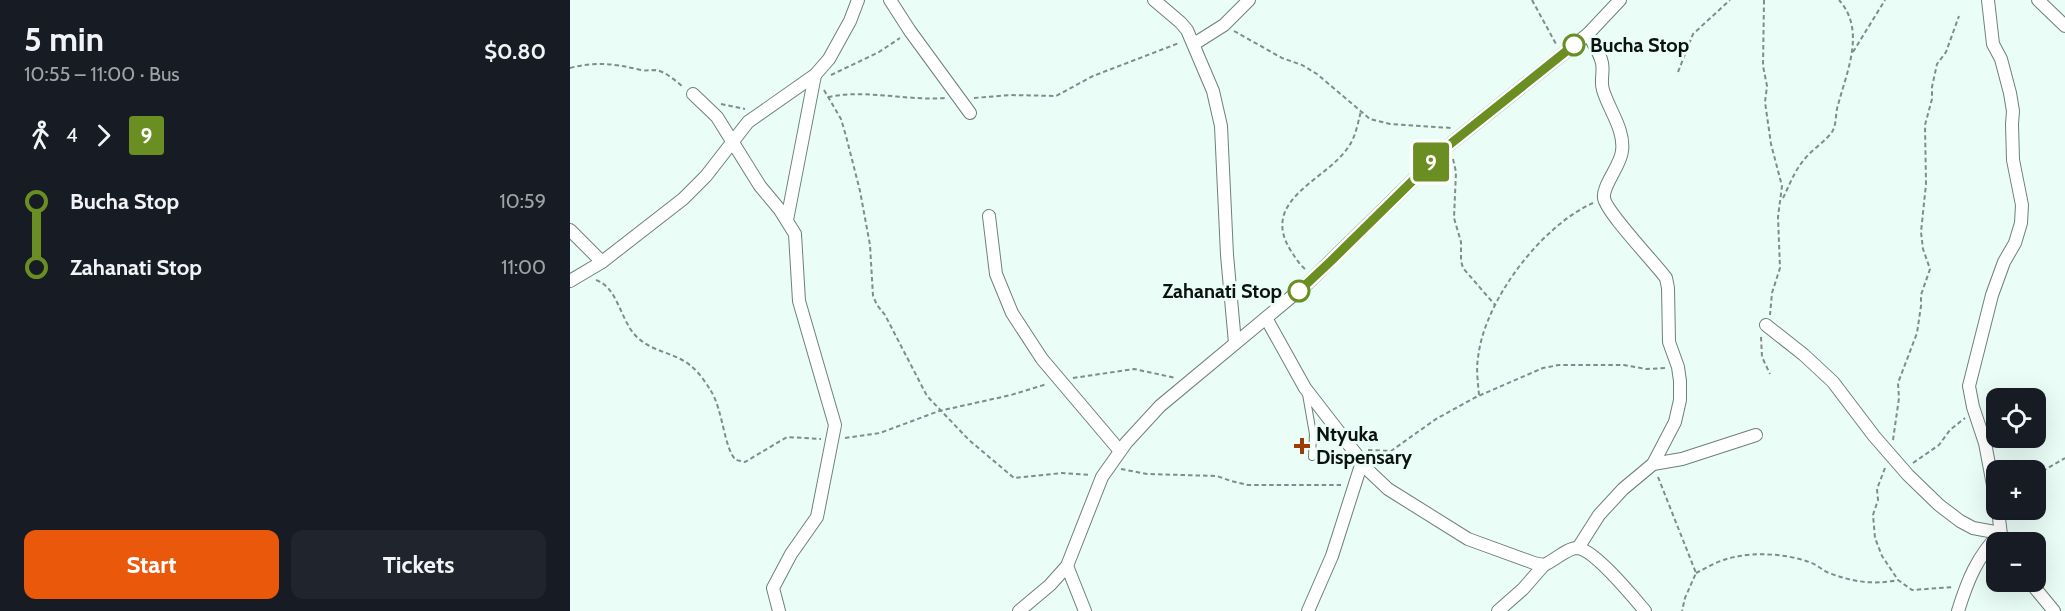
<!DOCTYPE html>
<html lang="en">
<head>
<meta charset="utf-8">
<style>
	:root { --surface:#171b24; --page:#20242c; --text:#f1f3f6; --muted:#9ea1a6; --accent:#ea580c }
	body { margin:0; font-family:Cabin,sans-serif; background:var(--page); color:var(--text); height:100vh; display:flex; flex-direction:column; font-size:22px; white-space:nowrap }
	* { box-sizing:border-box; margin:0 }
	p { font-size:20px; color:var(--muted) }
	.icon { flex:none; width:33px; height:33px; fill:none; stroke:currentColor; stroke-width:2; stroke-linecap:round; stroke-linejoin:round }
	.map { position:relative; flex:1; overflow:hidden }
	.side { display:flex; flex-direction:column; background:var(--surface); width:570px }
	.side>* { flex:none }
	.badge { padding:0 12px; border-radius:4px; font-size:21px; line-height:39px }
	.controls { position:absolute; left:1416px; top:388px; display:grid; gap:12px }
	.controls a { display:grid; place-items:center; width:60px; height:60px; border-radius:12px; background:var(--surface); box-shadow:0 6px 24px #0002; font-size:30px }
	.map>.badge { position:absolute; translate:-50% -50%; box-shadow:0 0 0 3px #fff }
	.legs { display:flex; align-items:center; gap:9px; height:66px; padding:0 24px; font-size:20px }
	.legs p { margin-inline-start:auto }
	.headline { display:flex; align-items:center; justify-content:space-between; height:102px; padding:0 24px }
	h1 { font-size:33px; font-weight:700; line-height:45px }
	.button { display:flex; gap:12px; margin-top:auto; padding:12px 24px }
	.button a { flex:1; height:69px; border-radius:12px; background:var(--accent); color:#fff; font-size:24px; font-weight:700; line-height:69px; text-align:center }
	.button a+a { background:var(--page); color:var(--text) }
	ul { padding:0 24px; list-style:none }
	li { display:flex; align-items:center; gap:21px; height:66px; font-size:22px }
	li i { display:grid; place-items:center; width:9px; height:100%; margin:0 8px; background:currentColor }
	li i::after { content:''; width:15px; height:15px; margin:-8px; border:4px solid; border-radius:50%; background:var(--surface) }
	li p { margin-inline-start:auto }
	li:first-child i { background:linear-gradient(#0000 50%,currentColor 0) }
	li:last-child i { background:linear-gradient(currentColor 50%,#0000 0) }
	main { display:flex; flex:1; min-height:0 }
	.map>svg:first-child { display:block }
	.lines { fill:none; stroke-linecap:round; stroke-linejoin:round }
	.service-casing { stroke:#6f8079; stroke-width:8 }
	.minor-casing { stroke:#6f8079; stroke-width:14 }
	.path { stroke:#808d88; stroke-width:2; stroke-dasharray:4.5 3; stroke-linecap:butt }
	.service { stroke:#fff; stroke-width:6 }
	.minor { stroke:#fff; stroke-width:12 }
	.line-1-casing { stroke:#fff; stroke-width:14 }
	.line-1 { stroke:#6b8e23; stroke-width:9 }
	.stop-1-dot { fill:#fff; stroke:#6b8e23; stroke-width:3 }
	.poi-dot { fill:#9e3a04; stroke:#eafdf6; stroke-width:2 }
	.labels { text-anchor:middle; stroke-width:6; stroke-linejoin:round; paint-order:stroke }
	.stop-label { font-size:20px; font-weight:bold; fill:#0b120f; stroke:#eafdf6; text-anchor:start }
	.poi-label { font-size:20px; font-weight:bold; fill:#0b120f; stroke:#eafdf6; text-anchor:start }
</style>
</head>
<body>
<main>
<section class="side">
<div class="headline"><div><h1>5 min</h1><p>10:55 – 11:00 · Bus</p></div><b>$0.80</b></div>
<div class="legs"><svg class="icon" aria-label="walk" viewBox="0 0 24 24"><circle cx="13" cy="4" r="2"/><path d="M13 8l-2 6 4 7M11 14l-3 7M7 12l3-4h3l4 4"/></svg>4<svg class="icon" aria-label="forward" viewBox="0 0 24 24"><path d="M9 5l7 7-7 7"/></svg><b class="badge" style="background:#6b8e23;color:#fff">9</b></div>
<ul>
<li><i style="color:#6b8e23"></i><b>Bucha Stop</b><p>10:59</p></li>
<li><i style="color:#6b8e23"></i><b>Zahanati Stop</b><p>11:00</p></li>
</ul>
<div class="button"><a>Start</a><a>Tickets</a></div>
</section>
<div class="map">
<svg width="1495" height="611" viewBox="0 0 1495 611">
	<rect width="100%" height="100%" fill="#eafdf6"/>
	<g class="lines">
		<g class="service-casing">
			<path id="service" d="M736,394L743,434L742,457"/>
		</g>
		<g class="minor-casing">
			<g id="minor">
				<path d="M320,0L340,31L400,113"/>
				<path d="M584,0L610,22L617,30L643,91L651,126L657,255L665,343"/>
				<path d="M1418,0L1423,44L1431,59L1440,93L1443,111L1442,124L1443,160L1452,205L1451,223L1445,243L1434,262L1422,295L1399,386L1403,407L1415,443L1426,501"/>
				<path d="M1468,0L1495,26"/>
				<path d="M624,44L654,25L679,0"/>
				<path d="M123,94L147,117L190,186L210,210L225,234L229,301L265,425L247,517L221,554L203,588L209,611"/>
				<path d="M419,216L426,274L442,313L472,359L550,451"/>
				<path d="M217,220L245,75"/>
				<path d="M0,230L32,262"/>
				<path d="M0,281L32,262L113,199L136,176L178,122L245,75L259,59L280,21L288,0"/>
				<path d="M696,318L735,388L800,472L818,489L898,539L964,563L974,565C984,561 997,548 1007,548C1024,549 1064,598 1075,611"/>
				<path d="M1196,325L1234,355L1263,382L1304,436L1338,475L1369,505L1390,521L1403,528L1430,533"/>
				<path d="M1083,464L1112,459L1186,435"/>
				<path d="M1428,510L1432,543"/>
				<path d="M1008,548L1029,515L1053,489L1083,464L1105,422L1110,400V381L1108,367L1099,342L1098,288L1096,278C1085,263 1036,212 1034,198C1032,186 1051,165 1052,151C1055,130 1039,110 1033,90C1030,81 1034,72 1032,63C1030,53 1023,43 1018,34"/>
				<path d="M497,566L515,611"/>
				<path d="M1460,582L1484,611"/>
				<path d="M449,611L480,585L497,566L532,477L556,443L590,406L738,283L879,145L1018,34L1050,0"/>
				<path d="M738,611L762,556L792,462"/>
				<path d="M928,611L953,589L974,565"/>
				<path d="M1388,611C1398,579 1407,557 1430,533"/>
			</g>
		</g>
		<g class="path">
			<path d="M962,0L986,44"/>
			<path d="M1194,0L1193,66L1197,86L1195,102L1201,144L1212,186L1208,217L1210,268L1202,293L1200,315"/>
			<path d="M664,31L712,58L732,65L747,74L800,119L820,124L882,128"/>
			<path d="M1283,52L1315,0"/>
			<path d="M0,68C26,61 45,64 71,70C76,71 80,70 85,70C95,71 106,81 113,87"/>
			<path d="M1108,72L1123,34L1160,0"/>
			<path d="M261,75L309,52L330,38"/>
			<path d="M254,90L271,119L276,136L290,191L300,245L303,296L307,305L315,315L357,396L399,440L444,478L492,473L521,475"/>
			<path d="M258,97C297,89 336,101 375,98"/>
			<path d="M404,98L440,95L486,96L523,76L609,43"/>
			<path d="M151,104L175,109"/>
			<path d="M883,159L886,172L884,218L891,242V261L893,268L925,305"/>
			<path d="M1213,198C1219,186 1224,172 1233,161C1241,150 1254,143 1262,132C1267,124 1265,114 1268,105C1277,71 1296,30 1269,0"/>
			<path d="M735,269C729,264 725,257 721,251C688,199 758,180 779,146C786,136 788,122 791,111"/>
			<path d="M26,280C49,288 50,322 68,338C83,352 106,353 121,366C129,372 136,383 141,391C153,410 154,449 166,460L175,462L217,437L251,439"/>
			<path d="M1191,337L1192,357L1200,374"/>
			<path d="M503,378L564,369L606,378"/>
			<path d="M909,395C908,383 906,370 908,358C914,301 971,226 1023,203"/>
			<path d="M275,438L310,433L369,411L441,395L477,384"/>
			<path d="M1323,440L1329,398L1328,383L1347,333L1351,306V295L1360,269L1353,249L1351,232L1356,184L1355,125L1362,99V87L1367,64L1376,52L1389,16"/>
			<path d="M798,450L821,451L866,419L906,397L973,368L989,365H1054L1076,369L1096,368"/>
			<path d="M1343,463L1369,445L1380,430L1395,418"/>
			<path d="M1315,468L1307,489L1308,500L1303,515L1305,538L1312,556L1328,580L1342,590L1384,587"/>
			<path d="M551,469L577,474L647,476L661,481L678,485H771"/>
			<path d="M1466,475L1495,458"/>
			<path d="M1088,477L1126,573L1115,598L1112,611"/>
			<path d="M1126,573C1138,567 1151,559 1165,557C1187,552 1217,554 1239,562C1246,564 1252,570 1259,573C1283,582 1303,585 1328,580"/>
		</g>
		<use href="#service" class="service"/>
		<use href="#minor" class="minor"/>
	</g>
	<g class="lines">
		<g class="line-1-casing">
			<path id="line-1" d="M729,291L761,261L879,145L1004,45"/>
		</g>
		<use href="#line-1" class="line-1"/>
	</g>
	<g class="stop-1-dot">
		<circle cx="1004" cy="45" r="10"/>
		<circle cx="729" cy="291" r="10"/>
	</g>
	<path class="poi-dot" d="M729 437h6v6h6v6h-6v6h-6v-6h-6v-6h6z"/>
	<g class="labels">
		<g class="stop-label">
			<text x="1020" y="52">Bucha Stop</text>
			<text x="712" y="298" text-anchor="end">Zahanati Stop</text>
		</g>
		<g class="poi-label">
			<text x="746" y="441">Ntyuka<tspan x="746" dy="23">Dispensary</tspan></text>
		</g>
	</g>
</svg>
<div class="controls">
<a><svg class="icon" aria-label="locate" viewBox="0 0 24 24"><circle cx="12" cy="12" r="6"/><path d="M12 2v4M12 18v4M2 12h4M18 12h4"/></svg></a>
<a>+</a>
<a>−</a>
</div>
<b class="badge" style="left:861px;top:162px;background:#6b8e23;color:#fff">9</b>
</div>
</main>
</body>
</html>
